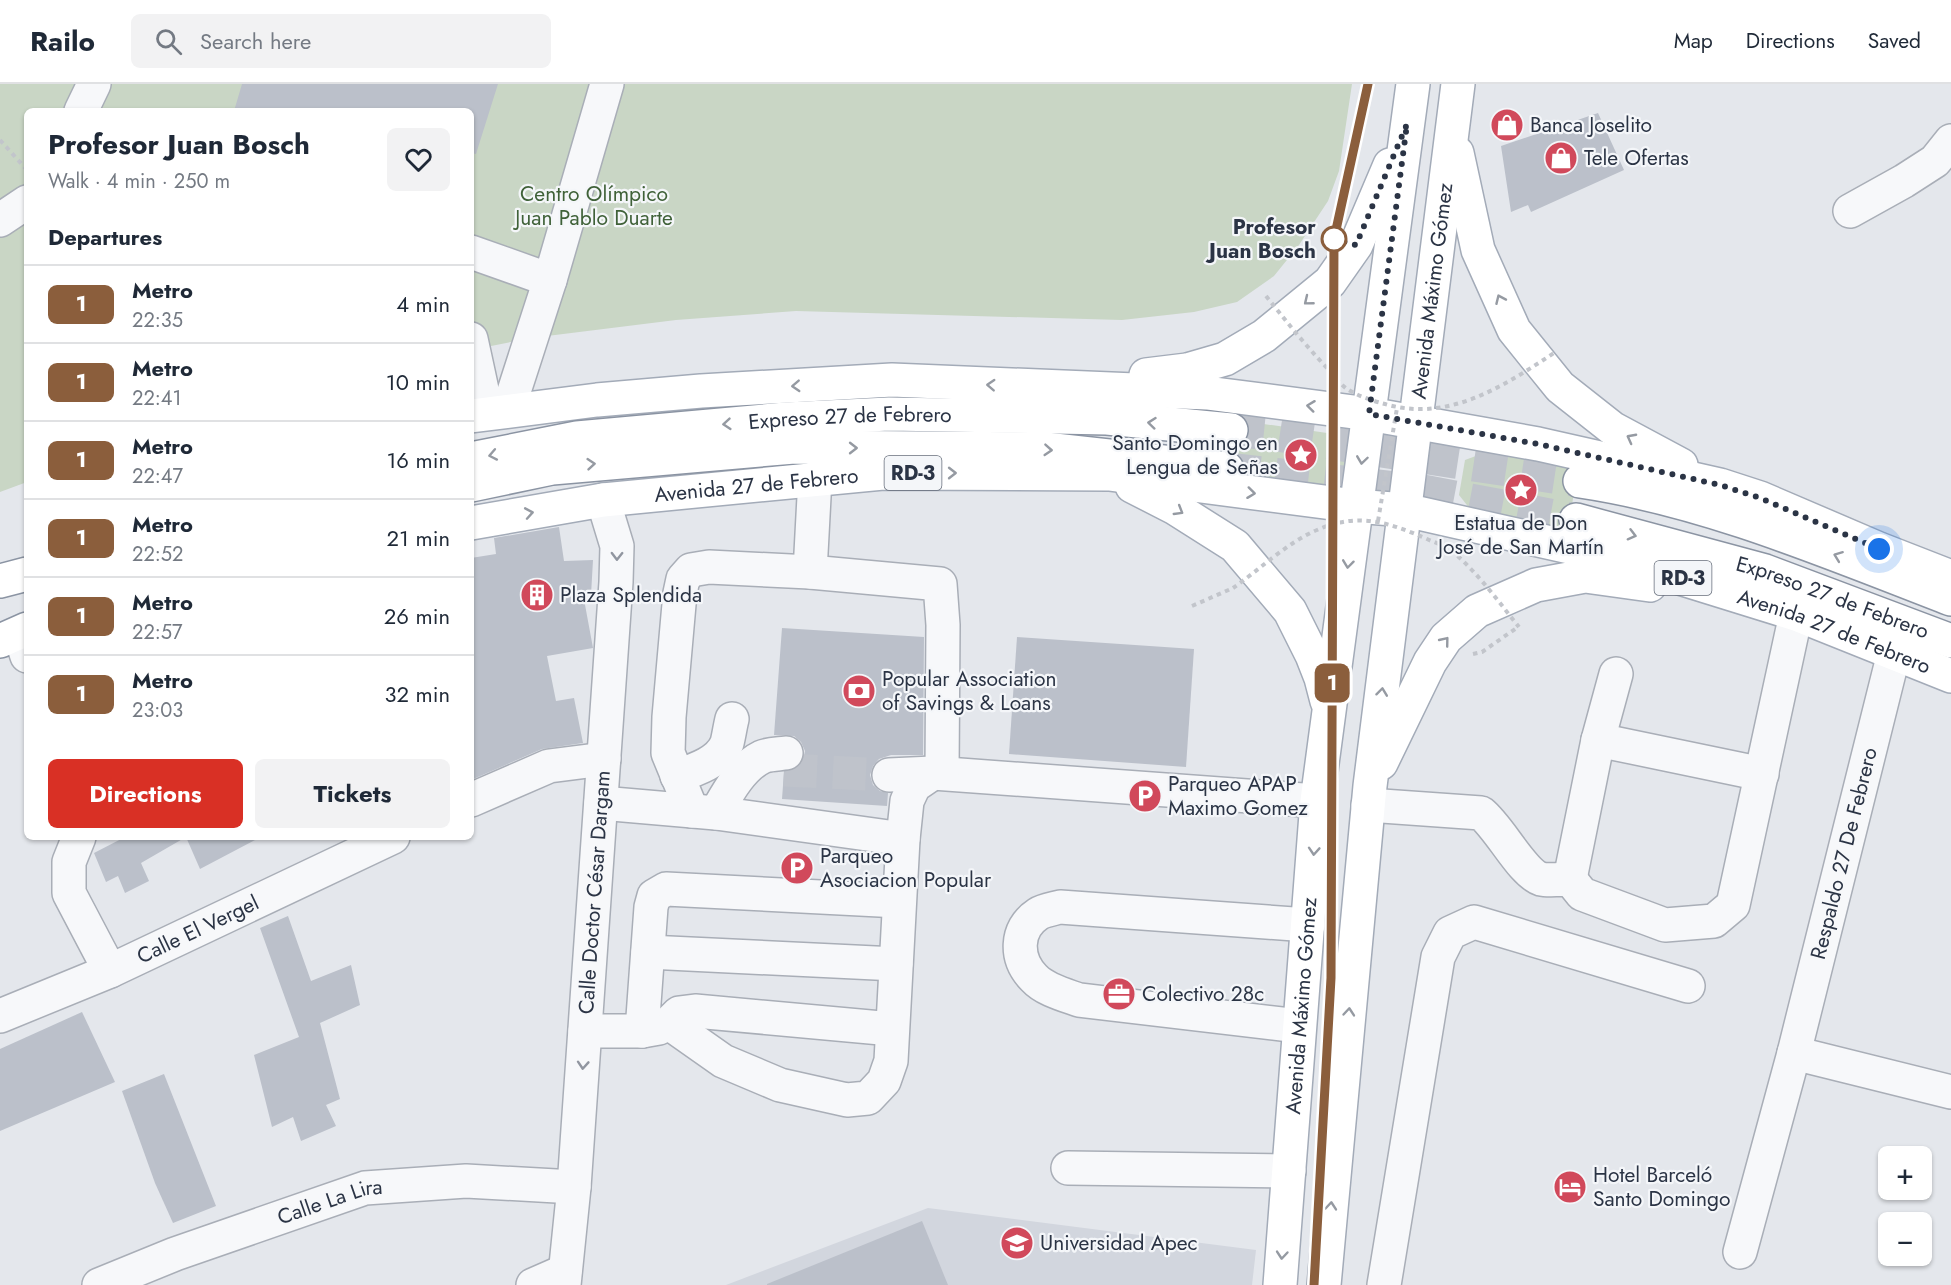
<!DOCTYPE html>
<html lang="en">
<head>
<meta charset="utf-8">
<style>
	:root { --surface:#fff; --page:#f2f2f3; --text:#1f2937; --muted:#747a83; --line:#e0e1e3; --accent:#d93025 }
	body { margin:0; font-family:Jost,sans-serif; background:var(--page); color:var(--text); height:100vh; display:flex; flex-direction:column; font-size:22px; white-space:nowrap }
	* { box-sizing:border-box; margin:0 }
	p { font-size:20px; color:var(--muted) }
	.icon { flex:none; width:33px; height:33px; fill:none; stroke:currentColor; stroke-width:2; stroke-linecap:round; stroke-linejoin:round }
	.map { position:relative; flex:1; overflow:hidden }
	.panel { position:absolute; left:24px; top:24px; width:450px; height:732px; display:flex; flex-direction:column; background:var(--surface); border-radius:9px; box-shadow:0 2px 4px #0004 }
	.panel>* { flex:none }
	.badge { padding:0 12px; border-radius:9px; font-size:21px; line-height:39px }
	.fabs { position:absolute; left:1878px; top:1062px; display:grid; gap:12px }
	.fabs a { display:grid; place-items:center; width:54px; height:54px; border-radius:9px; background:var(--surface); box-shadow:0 2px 4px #0004; font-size:30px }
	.you { position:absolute; width:30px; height:30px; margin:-15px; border:4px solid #fff; border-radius:50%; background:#1a73e8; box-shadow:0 0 0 9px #1a73e833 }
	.map>.badge { position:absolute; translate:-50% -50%; box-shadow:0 0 0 3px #fff }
	h2 { padding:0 24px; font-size:22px; line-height:54px }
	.round { display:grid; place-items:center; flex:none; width:63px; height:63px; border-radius:9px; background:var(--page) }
	.summary { display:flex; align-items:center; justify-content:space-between; height:102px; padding:0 24px }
	h1 { font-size:28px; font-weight:700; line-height:45px }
	.primary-button { display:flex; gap:12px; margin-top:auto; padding:12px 24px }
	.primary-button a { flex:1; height:69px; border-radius:9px; background:var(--accent); color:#fff; font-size:24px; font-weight:700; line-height:69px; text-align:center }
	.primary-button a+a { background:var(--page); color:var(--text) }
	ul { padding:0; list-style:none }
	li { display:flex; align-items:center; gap:18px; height:78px; padding:0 24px; border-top:2px solid var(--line) }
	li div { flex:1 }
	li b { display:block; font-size:22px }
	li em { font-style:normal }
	li .badge { min-width:66px; font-weight:700; text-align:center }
	header { display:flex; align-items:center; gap:36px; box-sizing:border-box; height:84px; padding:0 30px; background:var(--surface); border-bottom:2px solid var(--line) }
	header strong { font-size:28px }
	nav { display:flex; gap:33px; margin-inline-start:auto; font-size:21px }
	.search { width:420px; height:54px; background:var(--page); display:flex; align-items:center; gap:15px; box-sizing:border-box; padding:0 21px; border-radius:9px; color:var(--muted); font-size:22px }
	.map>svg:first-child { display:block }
	.built { fill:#d2d6de }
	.green { fill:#c9d6c5 }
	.building { fill:#bbc0ca }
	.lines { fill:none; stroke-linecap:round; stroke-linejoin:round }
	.minor-tunnel { stroke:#bfc3cb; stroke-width:33; stroke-dasharray:33 16; stroke-linecap:butt }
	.highway-tunnel { stroke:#bfc3cb; stroke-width:33; stroke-dasharray:33 16; stroke-linecap:butt }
	.minor-casing { stroke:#a9aeb7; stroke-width:36 }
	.major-casing { stroke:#a3abb8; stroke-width:36 }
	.highway-casing { stroke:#8b94a3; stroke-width:36 }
	.path { stroke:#c2c5cb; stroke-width:4; stroke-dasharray:4.5 4.5; stroke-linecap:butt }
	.minor { stroke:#f7f8fa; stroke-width:33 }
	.major { stroke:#fff; stroke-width:33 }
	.highway { stroke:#fff; stroke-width:33 }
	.path-bridge { stroke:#c2c5cb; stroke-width:4; stroke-dasharray:4.5 4.5; stroke-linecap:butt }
	.oneway { stroke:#959aa2 }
	.oneway2 { stroke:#9196a0 }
	.line-casing { stroke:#fff; stroke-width:14 }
	.line { stroke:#8b5e3c; stroke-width:9 }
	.walk { stroke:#2b3445; stroke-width:6; stroke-dasharray:0 10.8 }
	.stop-dot { fill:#fff; stroke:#8b5e3c; stroke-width:3 }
	.labels { text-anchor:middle; stroke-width:4.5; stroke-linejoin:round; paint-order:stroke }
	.shield { fill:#f4f6f9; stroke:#676e7b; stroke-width:1.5 }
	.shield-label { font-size:20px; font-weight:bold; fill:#2b3445 }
	.poi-label { font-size:21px; fill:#2b3445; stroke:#f4f6f9; text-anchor:start }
	.park-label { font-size:21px; fill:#3f6138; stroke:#f4f6f9 }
	.stop-label { font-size:21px; font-weight:bold; fill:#2b3445; stroke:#f4f6f9; text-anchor:end }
	.street-label { font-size:21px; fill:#2b3445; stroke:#f4f6f9 }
</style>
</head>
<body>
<header>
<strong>Railo</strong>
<div class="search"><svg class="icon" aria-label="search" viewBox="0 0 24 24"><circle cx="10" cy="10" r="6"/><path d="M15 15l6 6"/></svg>Search here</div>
<nav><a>Map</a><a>Directions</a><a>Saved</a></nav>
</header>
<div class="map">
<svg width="1951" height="1201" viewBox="0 0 1951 1201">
	<rect width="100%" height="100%" fill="#e4e7ec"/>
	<path class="built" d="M928,1124L1256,1166L1252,1201H726Z"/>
	<g class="green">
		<path d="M0,0H1352L1339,87L1328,117L1299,161L1274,192L1237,218L1194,228L1122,236L796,227L676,236L531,254L471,266V27H27V398L0,408Z"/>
		<path d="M1236,336L1334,350C1351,381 1353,379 1332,408L1227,398Z"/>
		<path d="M1492,366L1578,383L1568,446L1474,430L1459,411L1465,376Z"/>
	</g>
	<g class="building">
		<path d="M242,0H498L476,70L471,69V27H234Z"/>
		<path d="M1598,29L1624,86L1531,128L1528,121L1511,128L1501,62Z"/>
		<path d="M559,443L564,477L593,476L591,511L583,510L593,564L547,572L556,617L574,614L583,659L542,665L471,696V474L496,470L494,454Z"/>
		<path d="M782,544L924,553L923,671H891L879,675L873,682L870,691L873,701L880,707L888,709L887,722L782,715L784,688L798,684L803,676L805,667L801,658L794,652L774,651Z"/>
		<path d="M1017,553L1194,565L1186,683L1009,670Z"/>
		<path d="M125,753H261L200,785L186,753L141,779L149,797L125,809L118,792L106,798L94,769Z"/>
		<path d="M288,832L311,897L351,881L360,921L320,939L340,1015L326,1021L336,1042L301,1057L293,1033L272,1043L254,971L299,953L260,844Z"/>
		<path d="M82,928L115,998L0,1047V965Z"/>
		<path d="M164,990L216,1122L173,1139L155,1099L122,1007Z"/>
		<path d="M922,1137L948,1201H767V1200Z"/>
	</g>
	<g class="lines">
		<path class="minor-tunnel" d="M784,686L889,691"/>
		<g class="highway-tunnel">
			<path d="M1231,346L1270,350L1580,397"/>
			<path d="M1227,385L1423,407L1576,436"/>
		</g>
		<g class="minor-casing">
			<g id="minor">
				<path d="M81,27L94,0"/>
				<path d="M1850,127L1904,97L1935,77L1951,57"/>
				<path d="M0,136L27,118"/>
				<path d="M471,168L550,196"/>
				<path d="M471,255L487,329"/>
				<path d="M508,326L550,196L607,0"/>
				<path d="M810,488L815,394"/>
				<path d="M22,557L27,572"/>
				<path d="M1598,656L1762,690"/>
				<path d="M889,691L933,689L1317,717"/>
				<path d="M677,692C695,686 720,678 727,659C729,651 730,643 732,635"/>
				<path d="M471,716L549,682L604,675"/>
				<path d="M601,719L716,729L903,755"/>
				<path d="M1368,721L1481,729C1500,744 1522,789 1541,795C1549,797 1562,795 1570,795L1582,810L1665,841L1714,837L1733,821L1796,530"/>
				<path d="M692,727L668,669L669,633L680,509L683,495L691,486L709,483L810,488L940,500L943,541L942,689"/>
				<path d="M716,729C727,710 741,683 762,673C768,670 779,670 786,669"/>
				<path d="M79,753L69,778V809L110,887"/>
				<path d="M1570,795L1598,656L1616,590"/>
				<path d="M648,868L896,880"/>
				<path id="s1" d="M0,932L110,887L393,753"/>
				<path d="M669,939L723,977L780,1001L847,1016L868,1014L884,997L891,977L903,755L907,717L914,702L933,689"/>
				<path d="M1299,942L1079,916C1065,911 1045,906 1034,894C1015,875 1015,845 1038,830C1044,826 1053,825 1060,823L1308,841"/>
				<path d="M585,947H642L659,944L669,939L679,929L695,927L892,945"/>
				<path d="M642,947L651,823L654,812L666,805L899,817"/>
				<path d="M1794,969L1951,1008"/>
				<path d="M1068,1084L1289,1087"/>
				<path id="s2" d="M1740,1168L1794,969L1894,569"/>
				<path id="s3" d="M99,1201L175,1170L365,1104L466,1097L574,1103"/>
				<path d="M533,1201L565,1187"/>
				<path id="s4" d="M564,1201L574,1103L616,498L617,462L603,416"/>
				<path d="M1384,1201L1438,873L1450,849L1474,838L1688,902"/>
			</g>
		</g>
		<g class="major-casing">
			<g id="major">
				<path d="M1457,69L1478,166L1514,246L1560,303L1612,344L1681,381"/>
				<path d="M1146,291L1187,286L1225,275L1264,252L1330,198L1356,161L1390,81"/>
				<path d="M471,332L597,316L701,307L892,296L1207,309L1369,330L1538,360L1720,401L1760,414L1879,465L1951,493"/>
				<path d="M1132,402L1175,424L1235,462L1290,527L1312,571L1321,594L1327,617"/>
				<path id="s5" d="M471,439L603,416L883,389L1109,390L1355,422L1405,426L1609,472L1796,530L1951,592"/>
				<path d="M1381,679L1430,578L1446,554L1477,527L1536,501L1585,492L1650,501"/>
				<path id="s6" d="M1280,1201L1317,717L1413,0"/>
				<path id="s7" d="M1324,1201L1370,702L1458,0"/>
			</g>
		</g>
		<g class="highway-casing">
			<g id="highway">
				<path id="s8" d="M471,375L577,354L786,335L889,330L1107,334L1231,346"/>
				<path d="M1580,397C1708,416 1831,469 1951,515"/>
				<path d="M471,401L552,384L794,363L1045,365L1227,385"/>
				<path id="s9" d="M1576,436L1765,487L1951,557"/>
				<path d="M0,497L27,490"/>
				<path d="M0,557L27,545"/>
			</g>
		</g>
		<g class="path">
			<path d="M0,56L27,86"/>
			<path d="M1192,522L1233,504"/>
			<path d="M1473,570L1482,568L1518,543"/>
		</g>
		<use href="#minor" class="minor"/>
		<use href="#major" class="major"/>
		<use href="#highway" class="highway"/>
		<g class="path-bridge">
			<path d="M1266,212C1286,237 1306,262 1328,285C1334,291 1340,300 1347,305C1358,312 1373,317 1385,320C1450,339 1505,301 1557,267"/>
			<path d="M1378,437L1397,324"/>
			<path d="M1233,504C1259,486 1288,458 1317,446C1358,428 1388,438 1427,455C1435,459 1445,461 1452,467C1478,489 1498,517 1519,543"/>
		</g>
	</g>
	<defs><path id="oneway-chevron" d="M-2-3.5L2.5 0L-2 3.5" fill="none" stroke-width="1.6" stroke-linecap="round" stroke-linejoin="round" transform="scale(1.5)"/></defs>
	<g class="oneway">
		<use href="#oneway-chevron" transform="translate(1500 215) rotate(-114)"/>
		<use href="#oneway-chevron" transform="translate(1308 217) rotate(141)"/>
		<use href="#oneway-chevron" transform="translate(991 301) rotate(-177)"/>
		<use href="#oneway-chevron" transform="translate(796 302) rotate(177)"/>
		<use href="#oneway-chevron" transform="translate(1311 322) rotate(-173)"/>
		<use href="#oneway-chevron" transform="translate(1152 339) rotate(-174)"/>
		<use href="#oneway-chevron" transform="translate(727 340) rotate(175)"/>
		<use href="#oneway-chevron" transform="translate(1631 354) rotate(-152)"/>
		<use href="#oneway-chevron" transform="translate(853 364)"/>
		<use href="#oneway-chevron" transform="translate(1048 366) rotate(4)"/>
		<use href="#oneway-chevron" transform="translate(493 371) rotate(169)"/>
		<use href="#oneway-chevron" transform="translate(1362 376) rotate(98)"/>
		<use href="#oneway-chevron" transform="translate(591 380) rotate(-5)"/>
		<use href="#oneway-chevron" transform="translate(952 389)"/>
		<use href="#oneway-chevron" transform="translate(1251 409) rotate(7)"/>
		<use href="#oneway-chevron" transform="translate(1179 427) rotate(31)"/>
		<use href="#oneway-chevron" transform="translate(529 429) rotate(-10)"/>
		<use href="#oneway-chevron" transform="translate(1632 451) rotate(15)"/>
		<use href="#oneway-chevron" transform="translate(1838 472) rotate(-159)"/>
		<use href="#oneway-chevron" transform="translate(1348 480) rotate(97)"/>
		<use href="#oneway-chevron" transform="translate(1445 557) rotate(-51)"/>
		<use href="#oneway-chevron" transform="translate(1382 608) rotate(-83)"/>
		<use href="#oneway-chevron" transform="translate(1314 767) rotate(94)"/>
		<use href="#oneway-chevron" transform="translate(1349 928) rotate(-85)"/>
		<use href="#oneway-chevron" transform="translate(1331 1122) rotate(-85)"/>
		<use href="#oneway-chevron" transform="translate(1282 1171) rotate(95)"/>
	</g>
	<g class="oneway2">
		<use href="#oneway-chevron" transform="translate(617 472) rotate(91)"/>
		<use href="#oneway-chevron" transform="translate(583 981) rotate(94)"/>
	</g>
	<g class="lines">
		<g class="line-casing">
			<path id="line" d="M1314,1201L1331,894L1334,155L1368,0"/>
		</g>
		<use href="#line" class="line"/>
		<path class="walk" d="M1334,155L1356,161L1407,40L1369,330L1538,360L1720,401L1760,414L1879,465"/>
	</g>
	<defs>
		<g id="shop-disc" transform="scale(1.725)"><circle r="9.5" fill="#d1495b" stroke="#f4f6f9"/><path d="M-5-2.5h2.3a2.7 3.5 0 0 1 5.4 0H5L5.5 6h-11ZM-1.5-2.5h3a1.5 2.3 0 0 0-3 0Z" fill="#fff"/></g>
		<g id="sight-disc" transform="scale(1.725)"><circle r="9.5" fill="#d1495b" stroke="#f4f6f9"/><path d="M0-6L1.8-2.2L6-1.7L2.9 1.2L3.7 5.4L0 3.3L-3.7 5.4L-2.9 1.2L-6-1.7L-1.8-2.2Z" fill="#fff"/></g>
		<g id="building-disc" transform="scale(1.725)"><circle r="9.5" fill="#d1495b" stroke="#f4f6f9"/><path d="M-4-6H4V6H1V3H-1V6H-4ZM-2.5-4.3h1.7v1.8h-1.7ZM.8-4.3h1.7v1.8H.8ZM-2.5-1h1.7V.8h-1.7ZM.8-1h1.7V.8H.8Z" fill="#fff"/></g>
		<g id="bank-disc" transform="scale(1.725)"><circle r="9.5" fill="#d1495b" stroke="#f4f6f9"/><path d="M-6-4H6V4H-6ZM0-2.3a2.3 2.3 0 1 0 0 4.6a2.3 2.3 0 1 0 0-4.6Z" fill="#fff"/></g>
		<g id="parking-disc" transform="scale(1.725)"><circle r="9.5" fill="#d1495b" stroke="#f4f6f9"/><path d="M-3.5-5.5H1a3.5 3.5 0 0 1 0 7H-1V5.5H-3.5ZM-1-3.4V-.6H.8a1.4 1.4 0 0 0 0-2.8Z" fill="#fff"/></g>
		<g id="office-disc" transform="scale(1.725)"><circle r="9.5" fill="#d1495b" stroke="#f4f6f9"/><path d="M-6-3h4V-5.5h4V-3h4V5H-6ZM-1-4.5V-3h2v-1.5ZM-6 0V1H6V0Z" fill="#fff"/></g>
		<g id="hotel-disc" transform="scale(1.725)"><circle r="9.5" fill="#d1495b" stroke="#f4f6f9"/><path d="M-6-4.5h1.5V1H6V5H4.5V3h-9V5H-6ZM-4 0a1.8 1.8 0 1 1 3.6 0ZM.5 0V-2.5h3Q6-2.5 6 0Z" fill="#fff"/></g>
		<g id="university-disc" transform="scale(1.725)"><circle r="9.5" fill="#d1495b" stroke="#f4f6f9"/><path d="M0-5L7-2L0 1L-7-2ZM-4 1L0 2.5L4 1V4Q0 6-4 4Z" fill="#fff"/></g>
	</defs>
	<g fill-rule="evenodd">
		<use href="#shop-disc" x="1507" y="41"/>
		<use href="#shop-disc" x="1561" y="74"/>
		<use href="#sight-disc" x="1301" y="371"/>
		<use href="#sight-disc" x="1521" y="406"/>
		<use href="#building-disc" x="537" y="511"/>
		<use href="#bank-disc" x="859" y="607"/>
		<use href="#parking-disc" x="1145" y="712"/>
		<use href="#parking-disc" x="797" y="784"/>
		<use href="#office-disc" x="1119" y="910"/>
		<use href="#hotel-disc" x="1570" y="1103"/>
		<use href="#university-disc" x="1017" y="1159"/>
	</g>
	<circle class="stop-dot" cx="1334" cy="155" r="12"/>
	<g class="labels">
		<g class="shield">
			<rect x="884.5" y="372" width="57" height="34" rx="4.5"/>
			<rect x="1654.5" y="477" width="57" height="34" rx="4.5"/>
		</g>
		<g class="shield-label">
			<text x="913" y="396">RD-3</text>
			<text x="1683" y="501">RD-3</text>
		</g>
		<g class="poi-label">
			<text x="1530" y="48">Banca Joselito</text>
			<text x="1584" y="81">Tele Ofertas</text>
			<text x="1278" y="366" text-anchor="end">Santo Domingo en<tspan x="1278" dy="24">Lengua de Señas</tspan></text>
			<text x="1521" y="446" text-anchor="middle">Estatua de Don<tspan x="1521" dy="24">José de San Martín</tspan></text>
			<text x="560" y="518">Plaza Splendida</text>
			<text x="882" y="602">Popular Association<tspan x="882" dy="24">of Savings &amp; Loans</tspan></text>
			<text x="1168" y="707">Parqueo APAP<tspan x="1168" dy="24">Maximo Gomez</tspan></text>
			<text x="820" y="779">Parqueo<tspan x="820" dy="24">Asociacion Popular</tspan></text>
			<text x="1142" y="917">Colectivo 28c</text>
			<text x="1593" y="1098">Hotel Barceló<tspan x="1593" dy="24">Santo Domingo</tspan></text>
			<text x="1040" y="1166">Universidad Apec</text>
		</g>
		<g class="park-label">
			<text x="594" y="117">Centro Olímpico<tspan x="594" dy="24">Juan Pablo Duarte</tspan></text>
		</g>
		<g class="stop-label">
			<text x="1316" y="150">Profesor<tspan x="1316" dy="24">Juan Bosch</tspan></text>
		</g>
		<g class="street-label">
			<text dy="7" stroke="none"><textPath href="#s7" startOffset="1000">Avenida Máximo Gómez</textPath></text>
			<text dy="7" stroke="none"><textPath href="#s8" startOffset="382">Expreso 27 de Febrero</textPath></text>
			<text dy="7" stroke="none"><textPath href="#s5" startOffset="288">Avenida 27 de Febrero</textPath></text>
			<text dy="7" stroke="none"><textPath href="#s9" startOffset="268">Expreso 27 de Febrero</textPath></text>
			<text dy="7" stroke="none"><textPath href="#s5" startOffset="1386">Avenida 27 de Febrero</textPath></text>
			<text dy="7" stroke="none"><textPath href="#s2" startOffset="412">Respaldo 27 De Febrero</textPath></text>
			<text dy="7" stroke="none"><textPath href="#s4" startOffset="394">Calle Doctor César Dargam</textPath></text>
			<text dy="7" stroke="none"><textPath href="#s1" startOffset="216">Calle El Vergel</textPath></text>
			<text dy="7" stroke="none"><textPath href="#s6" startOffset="280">Avenida Máximo Gómez</textPath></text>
			<text dy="7" stroke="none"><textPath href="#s3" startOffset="246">Calle La Lira</textPath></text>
		</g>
	</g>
</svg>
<div class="fabs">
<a>+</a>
<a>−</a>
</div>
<div class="you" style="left:1879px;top:465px"></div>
<b class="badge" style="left:1332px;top:599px;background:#8b5e3c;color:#fff">1</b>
<section class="panel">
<div class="summary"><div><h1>Profesor Juan Bosch</h1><p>Walk · 4 min · 250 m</p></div><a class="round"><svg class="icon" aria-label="heart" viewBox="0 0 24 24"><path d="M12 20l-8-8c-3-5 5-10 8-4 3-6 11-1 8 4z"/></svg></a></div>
<h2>Departures</h2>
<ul>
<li><span class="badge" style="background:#8b5e3c;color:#fff">1</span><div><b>Metro</b><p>22:35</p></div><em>4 min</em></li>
<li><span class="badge" style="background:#8b5e3c;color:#fff">1</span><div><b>Metro</b><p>22:41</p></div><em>10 min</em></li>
<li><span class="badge" style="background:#8b5e3c;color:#fff">1</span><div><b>Metro</b><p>22:47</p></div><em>16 min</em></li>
<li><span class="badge" style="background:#8b5e3c;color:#fff">1</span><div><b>Metro</b><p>22:52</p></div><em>21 min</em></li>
<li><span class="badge" style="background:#8b5e3c;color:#fff">1</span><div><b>Metro</b><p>22:57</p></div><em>26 min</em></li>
<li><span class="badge" style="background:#8b5e3c;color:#fff">1</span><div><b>Metro</b><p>23:03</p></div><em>32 min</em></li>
</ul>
<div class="primary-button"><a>Directions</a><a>Tickets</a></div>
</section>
</div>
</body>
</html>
